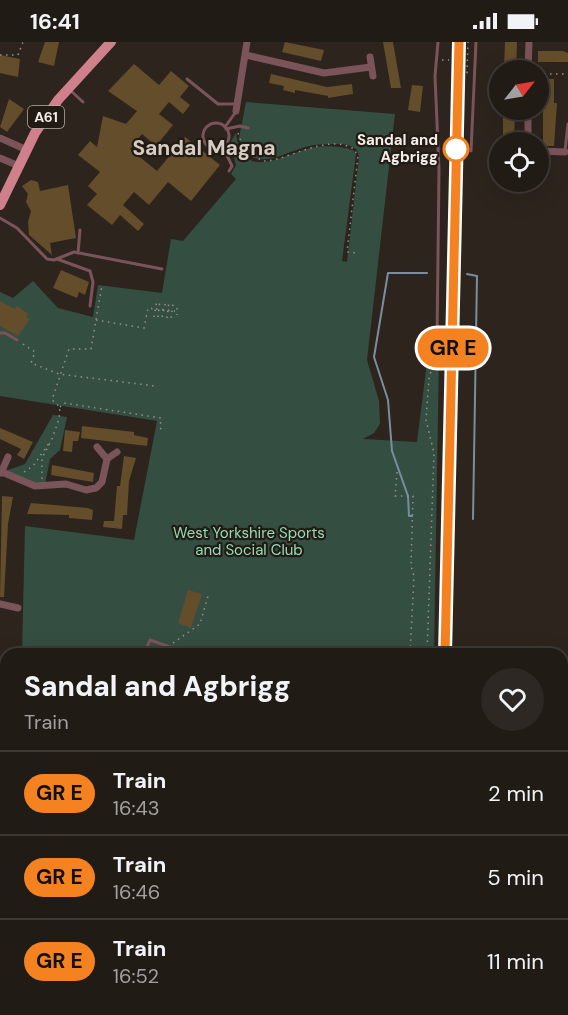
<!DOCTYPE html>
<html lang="en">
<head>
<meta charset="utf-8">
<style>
	:root { --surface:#211b16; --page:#2d2823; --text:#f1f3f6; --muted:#a2a1a1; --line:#3e3935 }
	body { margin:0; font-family:"DM Sans",sans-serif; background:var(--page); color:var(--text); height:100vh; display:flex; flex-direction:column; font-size:22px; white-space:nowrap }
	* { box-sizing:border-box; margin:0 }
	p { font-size:20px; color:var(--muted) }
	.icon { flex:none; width:33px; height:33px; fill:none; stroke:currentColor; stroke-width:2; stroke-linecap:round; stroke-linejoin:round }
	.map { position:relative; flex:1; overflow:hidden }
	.sheet { position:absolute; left:0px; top:606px; width:568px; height:368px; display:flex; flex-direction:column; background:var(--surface); border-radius:18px 18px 0 0; box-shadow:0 6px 24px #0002,0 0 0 2px var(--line) }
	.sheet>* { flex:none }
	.badge { padding:0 12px; border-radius:20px; font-size:21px; line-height:39px }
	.needle { width:39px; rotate:59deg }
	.tools { position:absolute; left:489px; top:18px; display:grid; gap:12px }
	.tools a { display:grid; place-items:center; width:60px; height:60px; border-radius:50%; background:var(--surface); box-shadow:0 6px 24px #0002,0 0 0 2px var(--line); font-size:30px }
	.map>.badge { position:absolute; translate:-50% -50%; box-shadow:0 0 0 3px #fff }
	.round { display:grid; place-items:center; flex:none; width:63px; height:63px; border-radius:32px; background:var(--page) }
	.head { display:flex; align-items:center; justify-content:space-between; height:102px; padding:0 24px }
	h1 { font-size:28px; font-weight:800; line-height:45px }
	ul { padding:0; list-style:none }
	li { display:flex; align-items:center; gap:18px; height:84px; padding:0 24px; border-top:2px solid var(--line) }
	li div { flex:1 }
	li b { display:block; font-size:22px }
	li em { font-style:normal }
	li .badge { min-width:66px; font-weight:700; text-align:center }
	.status { display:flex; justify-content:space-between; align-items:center; height:42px; padding:0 30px; background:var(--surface); direction:ltr }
	.status svg { height:16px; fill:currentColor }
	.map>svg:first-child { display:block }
	.green { fill:#354e42 }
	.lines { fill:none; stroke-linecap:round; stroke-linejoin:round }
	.stream { stroke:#788ea0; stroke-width:2 }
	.building { fill:#634d2a }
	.path { stroke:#97918b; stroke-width:1.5; stroke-dasharray:1.5 4.5; stroke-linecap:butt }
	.service { stroke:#7b545a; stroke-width:3 }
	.minor { stroke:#7b545a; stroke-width:7 }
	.primary { stroke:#d07f8d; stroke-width:10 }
	.rail-casing { stroke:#88817b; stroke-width:4.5 }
	.rail { stroke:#221b14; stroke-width:2; stroke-dasharray:7; stroke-linecap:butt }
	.line-casing { stroke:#fff; stroke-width:14 }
	.line { stroke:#f58220; stroke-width:9 }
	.stop-dot { fill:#fff; stroke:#f58220; stroke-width:3 }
	.labels { text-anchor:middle; stroke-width:4.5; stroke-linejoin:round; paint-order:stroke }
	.shield { fill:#221b14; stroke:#b4afa9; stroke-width:1.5 }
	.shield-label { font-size:14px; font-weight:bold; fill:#f3eee9 }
	.stop-label { font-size:15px; font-weight:bold; fill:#f3eee9; stroke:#221b14; text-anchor:end }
	.park-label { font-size:15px; fill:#94ddb9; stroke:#221b14 }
	.district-label { font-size:21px; font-weight:bold; fill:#d5ccc2; stroke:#221b14 }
</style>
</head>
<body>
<div class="status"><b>16:41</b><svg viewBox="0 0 49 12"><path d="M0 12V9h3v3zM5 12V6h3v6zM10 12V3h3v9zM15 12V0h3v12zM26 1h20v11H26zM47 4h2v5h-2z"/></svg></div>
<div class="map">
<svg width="568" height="973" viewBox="0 0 568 973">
	<rect width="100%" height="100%" fill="#2c241d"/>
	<g class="green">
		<path d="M246,60L395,72L367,318L379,359L380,382L374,391L363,397L417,400L428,312L439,314L434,612H22L25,484L134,498L157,379L0,354V250L13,256L33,239L58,266L93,275L98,243L162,251L171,197L183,199L236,137L231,132L236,123L230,101L236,91C242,141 282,113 311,106C323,103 341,104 353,108L356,112L342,219L347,220L359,115L357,108C350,102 343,102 335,102C324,102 313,102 302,106C276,114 253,131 239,96Z"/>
		<path d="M53,373L67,375L60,408L50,417L45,443L35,444L2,430L25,422Z"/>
	</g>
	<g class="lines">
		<g class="stream">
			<path d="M467,232L477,234L473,477"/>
			<path d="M412,474H409L408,454L392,409L388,358L374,315L388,231H427"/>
			<path d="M562,700L568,701"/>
			<path d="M562,901L568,902"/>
			<path d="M353,973L357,968"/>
		</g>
	</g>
	<g class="building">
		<path d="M45,0H59L54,24L38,20Z"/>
		<path d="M285,0L324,8L321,19L282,10Z"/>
		<path d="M383,0H393L401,46H391Z"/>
		<path d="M505,0H517L516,28H504Z"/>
		<path d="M538,9H563L568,11V20H538Z"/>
		<path d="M0,13L20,17L18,35L0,31Z"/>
		<path d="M134,22L159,43L171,29L189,44L180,55L190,63L183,72L169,60L159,72L173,83L156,104L142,92L130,107L157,129L185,95L220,123L191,159L168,140L149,163L134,150L123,163L144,182L138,189L120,173L112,183L87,163L97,152L88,144L100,130L78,113L90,99L97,105L103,74L126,82L137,69L108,49Z"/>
		<path d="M271,32L327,45L352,42L353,52L328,56V54L295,48V51L283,48L284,44L269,41Z"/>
		<path d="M543,37H554V61H557L554,104H543Z"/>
		<path d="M412,43L423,44L420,70L408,68Z"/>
		<path d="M9,57L24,67L7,90L0,85Z"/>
		<path d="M503,68H515L514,100H503Z"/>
		<path d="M31,138L38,140L40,149L68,143L76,196L50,201L52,213L29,193L28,180L31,169L26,160L28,152L22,144Z"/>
		<path d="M61,228L89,240L85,253L79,250L77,256L53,246Z"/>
		<path d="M0,259L15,267L17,264L28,272L26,275L30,277L18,294L0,284Z"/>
		<path d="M82,384L134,390V393L148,396L147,404L81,396Z"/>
		<path d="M0,386L33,400L24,417L17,413L21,407L0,397Z"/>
		<path d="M65,388L80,390L78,399H73L72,410L63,409Z"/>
		<path d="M124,414L136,416L129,439L127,473H123L122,487L103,485L104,479H114L117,444H120Z"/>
		<path d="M52,423L94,431L93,440L51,433Z"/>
		<path d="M2,454L13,455L8,482L4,555H0Z"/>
		<path d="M31,461L88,466L93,468L92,478L69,476V473L27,472Z"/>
		<path d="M188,548L202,552L191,586L178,581Z"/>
	</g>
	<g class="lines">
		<g class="path">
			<path d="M0,13H18L23,0"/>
			<path d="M442,18H449"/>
			<path d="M461,32L467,31L468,0"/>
			<path d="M538,32H565"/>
			<path d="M238,91L245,111L264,119C291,118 326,91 354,107L358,114L347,210L356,211"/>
			<path d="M177,266V273"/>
			<path d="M156,267L175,269"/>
			<path d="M154,275L157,257"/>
			<path d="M158,275L160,258"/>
			<path d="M162,275L166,259"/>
			<path d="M167,276L169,260"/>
			<path d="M171,276L173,262"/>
			<path d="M96,278L144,286L148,266L155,267"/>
			<path d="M23,302L35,310L31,321L59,332L155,344"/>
			<path d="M60,365L64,361L161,376L160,386L164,389"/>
			<path d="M24,430L33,424L50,400"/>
			<path d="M397,430L395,454H413L411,524L414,534L410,612"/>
			<path d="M42,437V416L52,397L59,377L60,365L52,358L69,307H91L102,243"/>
			<path d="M173,601L200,582L208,554"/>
			<path d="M427,612L434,411L426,378L429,337L437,305"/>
			<path d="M0,884L6,885"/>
			<path d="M416,973V968"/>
		</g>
		<g class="service">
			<path d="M187,37L218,62H236"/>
			<path d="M70,48L83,60"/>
			<circle cx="216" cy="94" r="13"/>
			<path d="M225,85L235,71"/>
			<path d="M226,87L240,84L248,86"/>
			<path d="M223,105L232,124L229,129"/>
			<path d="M471,109L476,0"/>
			<path d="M565,109L568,82"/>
			<path d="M0,176L17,186L47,217L54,218L74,210L162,227"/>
			<path d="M78,211L80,188"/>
			<path d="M57,217L90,229L93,240L90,264"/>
			<path d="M0,291H5L17,298"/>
			<path d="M437,298L439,128L435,34L438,0"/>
			<path d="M144,612L150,598L170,605L168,612"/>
		</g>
		<g class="minor">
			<path d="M246,13L324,31L371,25"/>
			<path d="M370,15L373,34"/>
			<path d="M528,28L529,0"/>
			<path d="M236,69L247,0"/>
			<path d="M0,96L27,108"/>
			<path d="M528,100V68"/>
			<path d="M538,109L565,110"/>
			<path d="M0,116L19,124"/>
			<path d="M97,405L107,417L117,410"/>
			<path d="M2,430L35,444L66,442L86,448L96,446L102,440L107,417"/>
			<path d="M1,431L8,415"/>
			<path d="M0,562L18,566"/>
			<path d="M0,674L6,673"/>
			<path d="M0,730L6,731"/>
			<path d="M0,898L6,896"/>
		</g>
		<path class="primary" d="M0,163L35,91L58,58L111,0"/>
		<g class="rail-casing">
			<g id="rail">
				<path d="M445,612L459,0"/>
				<path d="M434,973V968"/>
			</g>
		</g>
		<use href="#rail" class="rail"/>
	</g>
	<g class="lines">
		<g class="line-casing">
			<path id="line" d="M445,612L459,0"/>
		</g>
		<use href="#line" class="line"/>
	</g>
	<circle class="stop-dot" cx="456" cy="107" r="12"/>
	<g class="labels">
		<rect class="shield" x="28" y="64" width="36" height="22" rx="4.5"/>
		<g class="shield-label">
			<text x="46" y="80">A61</text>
		</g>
		<g class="stop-label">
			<text x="438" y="103">Sandal and<tspan x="438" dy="17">Agbrigg</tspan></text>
		</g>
		<g class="park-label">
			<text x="249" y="496">West Yorkshire Sports<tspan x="249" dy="17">and Social Club</tspan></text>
		</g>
		<g class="district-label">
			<text x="204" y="113">Sandal Magna</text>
		</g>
	</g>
</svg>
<div class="tools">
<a><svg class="needle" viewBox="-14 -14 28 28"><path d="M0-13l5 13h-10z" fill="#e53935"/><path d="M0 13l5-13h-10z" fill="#a2a1a1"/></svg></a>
<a><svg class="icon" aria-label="locate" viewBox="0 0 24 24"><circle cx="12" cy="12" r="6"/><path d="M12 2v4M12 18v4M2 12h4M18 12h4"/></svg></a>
</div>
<b class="badge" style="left:453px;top:306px;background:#f58220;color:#111">GR E</b>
<section class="sheet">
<div class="head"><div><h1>Sandal and Agbrigg</h1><p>Train</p></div><a class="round"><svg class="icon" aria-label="heart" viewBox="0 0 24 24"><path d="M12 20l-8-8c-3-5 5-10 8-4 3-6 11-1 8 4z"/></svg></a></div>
<ul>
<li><span class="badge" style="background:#f58220;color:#111">GR E</span><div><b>Train</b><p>16:43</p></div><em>2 min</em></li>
<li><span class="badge" style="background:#f58220;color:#111">GR E</span><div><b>Train</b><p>16:46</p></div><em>5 min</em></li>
<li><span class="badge" style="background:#f58220;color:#111">GR E</span><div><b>Train</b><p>16:52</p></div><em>11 min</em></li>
</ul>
</section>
</div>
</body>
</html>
